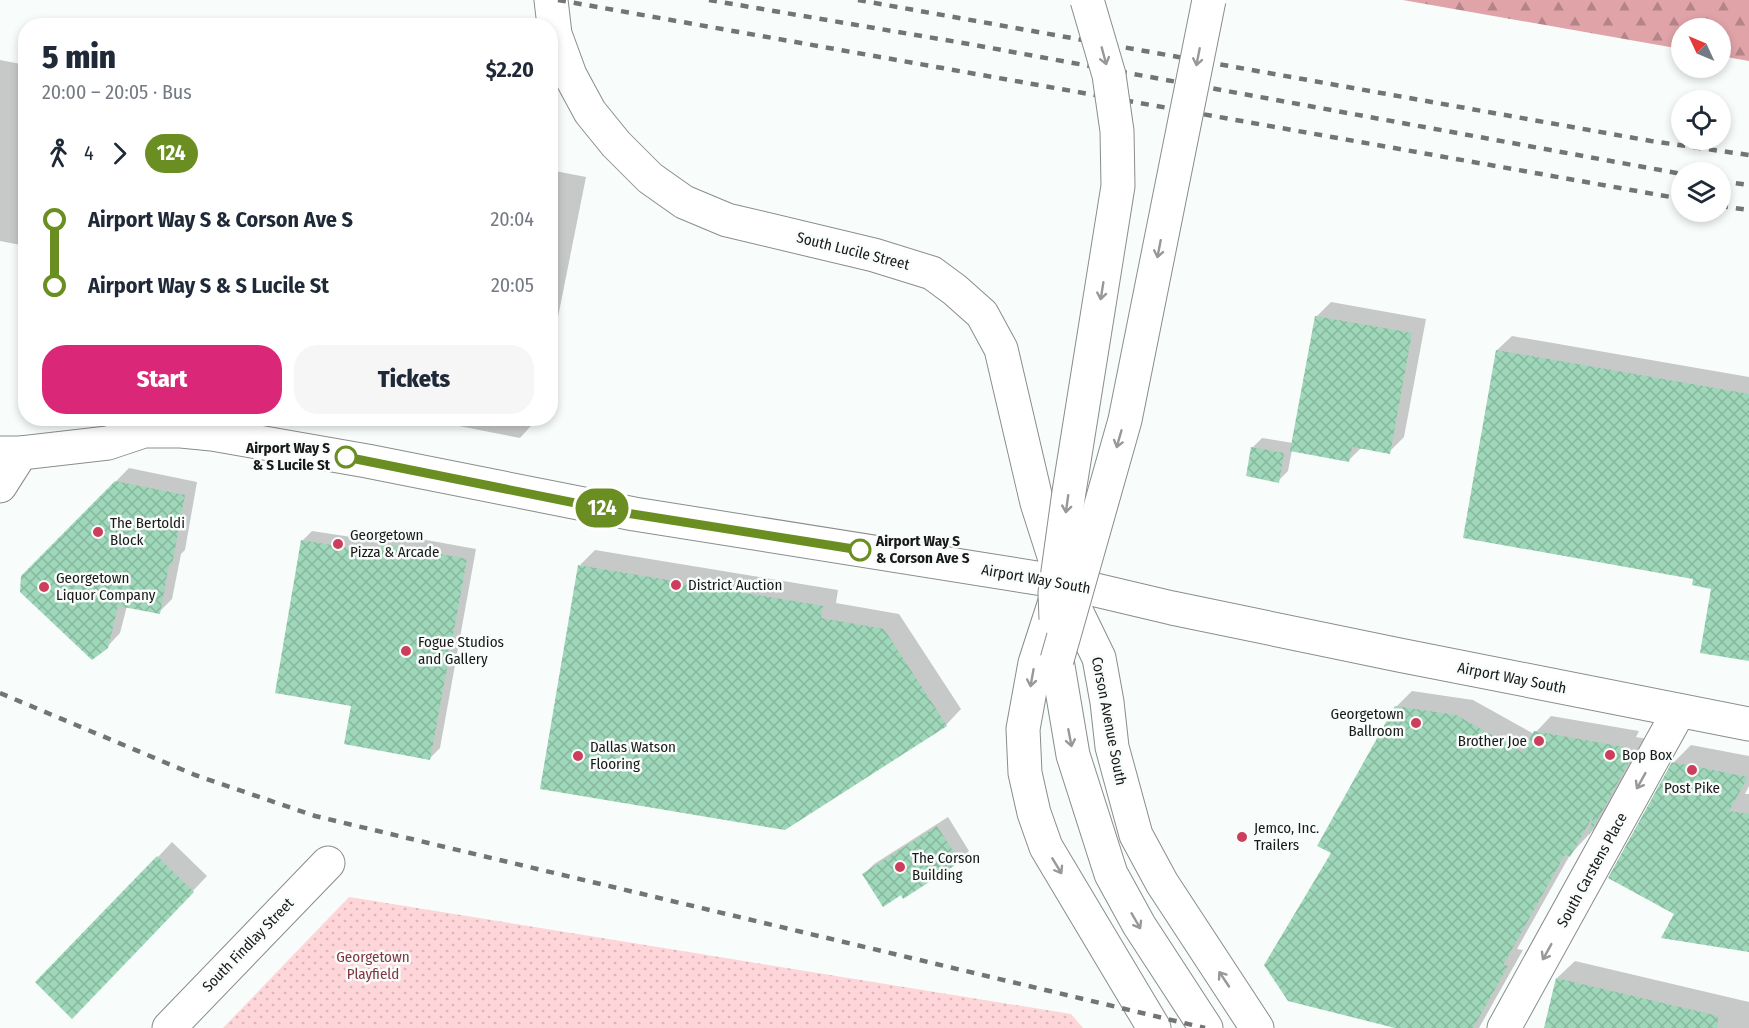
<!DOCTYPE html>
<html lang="en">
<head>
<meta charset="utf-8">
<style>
	:root { --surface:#fff; --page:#f6f6f7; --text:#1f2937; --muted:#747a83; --accent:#db2777 }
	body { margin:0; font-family:"Fira Sans Condensed",sans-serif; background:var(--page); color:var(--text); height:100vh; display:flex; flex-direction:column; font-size:22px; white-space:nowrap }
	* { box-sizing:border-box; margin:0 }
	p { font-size:20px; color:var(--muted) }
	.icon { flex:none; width:33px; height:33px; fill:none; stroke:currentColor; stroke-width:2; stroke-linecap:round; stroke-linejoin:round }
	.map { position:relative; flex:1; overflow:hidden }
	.details { position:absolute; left:18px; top:18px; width:540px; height:408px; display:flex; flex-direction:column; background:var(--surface); border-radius:24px; box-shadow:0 3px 9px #0003 }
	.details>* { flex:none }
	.badge { padding:0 12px; border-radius:20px; font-size:21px; line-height:39px }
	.needle { width:39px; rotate:314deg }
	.buttons { position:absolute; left:1671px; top:18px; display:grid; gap:12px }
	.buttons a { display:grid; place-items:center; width:60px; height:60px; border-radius:50%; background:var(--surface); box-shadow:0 3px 9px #0003; font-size:30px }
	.map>.badge { position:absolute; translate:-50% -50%; box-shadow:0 0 0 3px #fff }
	.legs { display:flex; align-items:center; gap:9px; height:66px; padding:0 24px; font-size:20px }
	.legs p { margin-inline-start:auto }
	.summary { display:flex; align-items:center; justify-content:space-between; height:102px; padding:0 24px }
	h1 { font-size:33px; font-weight:800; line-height:45px }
	.action { display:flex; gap:12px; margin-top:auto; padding:12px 24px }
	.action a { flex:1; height:69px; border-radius:24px; background:var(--accent); color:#fff; font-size:24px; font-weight:800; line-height:69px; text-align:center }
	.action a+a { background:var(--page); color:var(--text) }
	ul { padding:0 24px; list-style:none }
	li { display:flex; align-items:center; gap:21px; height:66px; font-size:22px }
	li i { display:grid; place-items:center; width:9px; height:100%; margin:0 8px; background:currentColor }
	li i::after { content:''; width:15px; height:15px; margin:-8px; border:4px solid; border-radius:50%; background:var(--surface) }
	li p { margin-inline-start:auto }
	li:first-child i { background:linear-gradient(#0000 50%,currentColor 0) }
	li:last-child i { background:linear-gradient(currentColor 50%,#0000 0) }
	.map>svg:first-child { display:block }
	.forest { fill:url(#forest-firs) }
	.park { fill:url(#park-dots) }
	.shadow { fill:#0003 }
	.building { fill:url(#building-cross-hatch) }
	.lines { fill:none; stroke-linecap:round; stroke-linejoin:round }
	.minor-casing { stroke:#898d8b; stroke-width:35 }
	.major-casing { stroke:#898d8b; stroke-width:35 }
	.highway-casing { stroke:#898d8b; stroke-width:35 }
	.minor { stroke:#fff; stroke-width:33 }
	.major { stroke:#fff; stroke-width:33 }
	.highway { stroke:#fff; stroke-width:33 }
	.rail { stroke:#737574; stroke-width:4.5; stroke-dasharray:8 8; stroke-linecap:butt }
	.highway-bridge-casing { stroke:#898d8b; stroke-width:35; stroke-linecap:butt }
	.highway-bridge { stroke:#fff; stroke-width:33 }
	.oneway { stroke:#979897 }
	.line-1-casing { stroke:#fff; stroke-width:14 }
	.line-1 { stroke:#6b8e23; stroke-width:9 }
	.stop-1-dot { fill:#fff; stroke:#6b8e23; stroke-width:3 }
	.poi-dot { fill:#cd3d5c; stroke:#f8fcfa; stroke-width:2 }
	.labels { text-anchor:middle; stroke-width:5; stroke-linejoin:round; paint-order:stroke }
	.street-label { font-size:15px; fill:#181918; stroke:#f8fcfa }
	.stop-label { font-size:15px; font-weight:bold; fill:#181918; stroke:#f8fcfa; text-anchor:end }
	.poi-label { font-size:15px; fill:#181918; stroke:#f8fcfa; text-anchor:start }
	.park-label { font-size:15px; fill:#803642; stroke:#f8fcfa }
</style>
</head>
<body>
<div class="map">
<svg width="1749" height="1028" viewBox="0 0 1749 1028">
	<defs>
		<pattern id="forest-firs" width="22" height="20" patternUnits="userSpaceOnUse" patternTransform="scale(1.5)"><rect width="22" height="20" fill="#dfa3a8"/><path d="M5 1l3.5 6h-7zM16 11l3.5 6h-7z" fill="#b48488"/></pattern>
		<pattern id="park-dots" width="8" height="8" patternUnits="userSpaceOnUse" patternTransform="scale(1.5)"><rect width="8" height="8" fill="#fed5d9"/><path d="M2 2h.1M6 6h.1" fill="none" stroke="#d9b6ba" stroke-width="1.8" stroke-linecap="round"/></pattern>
		<pattern id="building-cross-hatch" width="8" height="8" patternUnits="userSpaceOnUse" patternTransform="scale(1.5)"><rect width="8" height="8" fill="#9ed7b9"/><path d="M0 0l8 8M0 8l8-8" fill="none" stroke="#87b89e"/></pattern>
	</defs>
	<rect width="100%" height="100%" fill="#f8fcfa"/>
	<path class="forest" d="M1403,0H1749V61L1721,56L1720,28H1682L1681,49Z"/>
	<path class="park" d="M349,897L1071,1014L1083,1028H223Z"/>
	<g class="shadow">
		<path d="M0,60L26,65V246L0,241Z"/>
		<path d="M550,170L586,177L550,357Z"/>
		<path d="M1331,302L1426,319L1404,437L1389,452L1362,447L1349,460L1292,450L1288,471L1278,481L1252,448L1262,438L1293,443L1316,317Z"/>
		<path d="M1512,336L1749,377V660L1713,587L1695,577L1497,350Z"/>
		<path d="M418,418H538L520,438Z"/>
		<path d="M129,468L197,482L185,550L181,554L172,599L159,612L127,606L120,633L107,647L22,577Z"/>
		<path d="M312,531L384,542L393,534L476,549L440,748L430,758L353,705L302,541Z"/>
		<path d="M595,550L838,590L836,603L899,614L961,709L946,725L580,565Z"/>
		<path d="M1412,691L1473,700L1534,734L1551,716L1639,731L1636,737L1648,739L1605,817L1570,855L1517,949L1523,950L1479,1028H1399L1333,853L1396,707Z"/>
		<path d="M1691,745L1749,756V786L1745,794H1749V951L1676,914L1673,763Z"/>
		<path d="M948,817L969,851L959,861L904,897L902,893L864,874L874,864Z"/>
		<path d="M172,842L207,876L87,1002L158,857Z"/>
		<path d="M1575,961L1749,1002V1028H1545L1557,978Z"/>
	</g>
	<g class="building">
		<path d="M1315,316L1412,333L1390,454L1352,447L1349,462L1290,451Z"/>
		<path d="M1496,350L1749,394V661L1700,653L1711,589L1692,585L1693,579L1463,538Z"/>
		<path d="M1251,447L1284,453L1279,483L1246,476Z"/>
		<path d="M115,481L185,495L172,565L169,564L160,614L118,606L108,648L92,660L20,592L21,576Z"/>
		<path d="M301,540L380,553L382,543L467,559L430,760L344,744L351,706L275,693Z"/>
		<path d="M578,565L823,606L821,618L884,629L947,726L785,830L540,789Z"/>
		<path d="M1395,706L1456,715L1522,752L1534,731L1624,747L1621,752L1633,755L1589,835L1593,816L1570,857L1565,854L1503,965L1508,966L1473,1028H1395L1288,1001L1264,965L1331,853L1317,846Z"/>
		<path d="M1672,762L1748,777L1729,811L1749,814V952L1661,938L1674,914L1608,878Z"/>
		<path d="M937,826L960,862L903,899L901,895L883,907L862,874Z"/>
		<path d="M157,856L194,892L72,1019L35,982Z"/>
		<path d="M1556,978L1718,1016L1717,1028H1544Z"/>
	</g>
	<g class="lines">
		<g class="minor-casing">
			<g id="minor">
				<path d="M551,0L555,34L570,75L590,112L616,144L650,178L684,202L727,220L874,255L932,273L955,290L982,314L1001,349L1037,503L1060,575"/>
				<path d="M0,486L21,453"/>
				<path d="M169,1028L328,863"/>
				<path d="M1504,1028L1679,711"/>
			</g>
		</g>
		<g class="major-casing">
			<g id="major">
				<path d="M0,453H21L108,443L144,431H181L212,434L367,461L634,514L1062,582L1172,608L1399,655L1749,724"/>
				<path d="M1064,586L1099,658L1107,702L1112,747L1136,835L1162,883L1257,1028"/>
				<path d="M1059,589L1035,663L1023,729L1025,773L1034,813L1046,847L1154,1028"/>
			</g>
		</g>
		<g class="highway-casing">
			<path id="highway" d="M1057,660L1073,755L1111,874L1139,925L1206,1028"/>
		</g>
		<use href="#minor" class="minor"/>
		<use href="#major" class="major"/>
		<use href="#highway" class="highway"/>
		<g class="rail">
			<path d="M558,0L1682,199"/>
			<path d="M709,0L969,44L1682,174"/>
			<path d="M858,0L1651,141L1749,155"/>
			<path d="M1720,181L1749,185"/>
			<path d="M1720,206L1749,210"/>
			<path d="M0,693L195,775L315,816L1205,1028"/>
		</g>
		<g class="highway-bridge-casing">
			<g id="highway-bridge">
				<path d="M1056,619L1055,593L1069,492L1118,186L1117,131L1109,75L1087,0"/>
				<path d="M1057,660L1125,420L1209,0"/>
			</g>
		</g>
		<use href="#highway-bridge" class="highway-bridge"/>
	</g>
	<defs><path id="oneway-shaft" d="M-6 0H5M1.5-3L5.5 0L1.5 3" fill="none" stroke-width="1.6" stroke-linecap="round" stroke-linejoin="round" transform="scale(1.5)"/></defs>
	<g class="oneway">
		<use href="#oneway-shaft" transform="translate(1104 56) rotate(75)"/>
		<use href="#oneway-shaft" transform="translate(1198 57) rotate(101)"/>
		<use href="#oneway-shaft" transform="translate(1159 249) rotate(101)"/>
		<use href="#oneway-shaft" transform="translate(1102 291) rotate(99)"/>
		<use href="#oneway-shaft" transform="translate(1119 439) rotate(106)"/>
		<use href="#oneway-shaft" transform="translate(1067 504) rotate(98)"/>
		<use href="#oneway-shaft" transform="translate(1032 678) rotate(100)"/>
		<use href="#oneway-shaft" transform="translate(1070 738) rotate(79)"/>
		<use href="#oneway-shaft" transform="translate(1641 781) rotate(119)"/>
		<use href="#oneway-shaft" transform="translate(1057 866) rotate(59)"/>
		<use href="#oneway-shaft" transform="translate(1136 921) rotate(60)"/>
		<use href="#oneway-shaft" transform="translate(1547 952) rotate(119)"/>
		<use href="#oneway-shaft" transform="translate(1224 979) rotate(-124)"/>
	</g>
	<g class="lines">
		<g class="line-1-casing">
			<path id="line-1" d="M346,457L620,512L860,550"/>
		</g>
		<use href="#line-1" class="line-1"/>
	</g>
	<g class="stop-1-dot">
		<circle cx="346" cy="457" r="10"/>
		<circle cx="860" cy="550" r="10"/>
	</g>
	<g class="poi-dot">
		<circle cx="98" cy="532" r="6"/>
		<circle cx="338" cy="544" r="6"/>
		<circle cx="676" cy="585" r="6"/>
		<circle cx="44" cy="587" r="6"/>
		<circle cx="406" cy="651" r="6"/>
		<circle cx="1416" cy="723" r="6"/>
		<circle cx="1539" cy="741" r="6"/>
		<circle cx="1610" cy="755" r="6"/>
		<circle cx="578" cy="756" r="6"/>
		<circle cx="1692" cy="770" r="6"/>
		<circle cx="1242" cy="837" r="6"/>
		<circle cx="900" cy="867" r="6"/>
	</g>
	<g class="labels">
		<g class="street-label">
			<text transform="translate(853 251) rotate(14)" y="5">South Lucile Street</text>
			<text transform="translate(1036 579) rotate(10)" y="5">Airport Way South</text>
			<text transform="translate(1512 678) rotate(11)" y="5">Airport Way South</text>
			<text transform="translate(1109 721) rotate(79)" y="5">Corson Avenue South</text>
			<text transform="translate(1592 870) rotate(-61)" y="5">South Carstens Place</text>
			<text transform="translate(248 945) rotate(-46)" y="5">South Findlay Street</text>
		</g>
		<g class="stop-label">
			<text x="330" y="453">Airport Way S<tspan x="330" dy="17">&amp; S Lucile St</tspan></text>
			<text x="876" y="546" text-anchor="start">Airport Way S<tspan x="876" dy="17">&amp; Corson Ave S</tspan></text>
		</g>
		<g class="poi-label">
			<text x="110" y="528">The Bertoldi<tspan x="110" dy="17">Block</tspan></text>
			<text x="350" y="540">Georgetown<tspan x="350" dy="17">Pizza &amp; Arcade</tspan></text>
			<text x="56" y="583">Georgetown<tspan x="56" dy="17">Liquor Company</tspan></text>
			<text x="688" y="590">District Auction</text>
			<text x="418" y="647">Fogue Studios<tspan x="418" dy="17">and Gallery</tspan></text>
			<text x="1404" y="719" text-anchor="end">Georgetown<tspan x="1404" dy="17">Ballroom</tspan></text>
			<text x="1527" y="746" text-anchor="end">Brother Joe</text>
			<text x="590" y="752">Dallas Watson<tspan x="590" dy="17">Flooring</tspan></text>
			<text x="1622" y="760">Bop Box</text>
			<text x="1692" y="793" text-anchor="middle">Post Pike</text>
			<text x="1254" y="833">Jemco, Inc.<tspan x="1254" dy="17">Trailers</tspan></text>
			<text x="912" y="863">The Corson<tspan x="912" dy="17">Building</tspan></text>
		</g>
		<g class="park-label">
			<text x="373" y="962">Georgetown<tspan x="373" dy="17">Playfield</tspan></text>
		</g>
	</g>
</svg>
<div class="buttons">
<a><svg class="needle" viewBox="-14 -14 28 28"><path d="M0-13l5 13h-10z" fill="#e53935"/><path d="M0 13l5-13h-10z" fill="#747a83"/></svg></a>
<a><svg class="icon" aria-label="locate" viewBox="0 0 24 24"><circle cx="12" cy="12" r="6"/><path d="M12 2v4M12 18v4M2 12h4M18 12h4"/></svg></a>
<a><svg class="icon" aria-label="layers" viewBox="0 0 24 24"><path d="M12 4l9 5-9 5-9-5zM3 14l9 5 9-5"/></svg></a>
</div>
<b class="badge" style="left:602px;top:508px;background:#6b8e23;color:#fff">124</b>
<section class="details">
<div class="summary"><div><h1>5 min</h1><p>20:00 – 20:05 · Bus</p></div><b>$2.20</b></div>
<div class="legs"><svg class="icon" aria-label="walk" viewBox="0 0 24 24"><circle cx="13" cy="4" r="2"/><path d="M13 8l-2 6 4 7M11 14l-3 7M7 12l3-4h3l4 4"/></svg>4<svg class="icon" aria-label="forward" viewBox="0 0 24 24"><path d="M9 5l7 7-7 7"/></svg><b class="badge" style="background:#6b8e23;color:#fff">124</b></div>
<ul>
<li><i style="color:#6b8e23"></i><b>Airport Way S &amp; Corson Ave S</b><p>20:04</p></li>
<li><i style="color:#6b8e23"></i><b>Airport Way S &amp; S Lucile St</b><p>20:05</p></li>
</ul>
<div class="action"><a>Start</a><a>Tickets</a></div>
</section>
</div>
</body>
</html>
